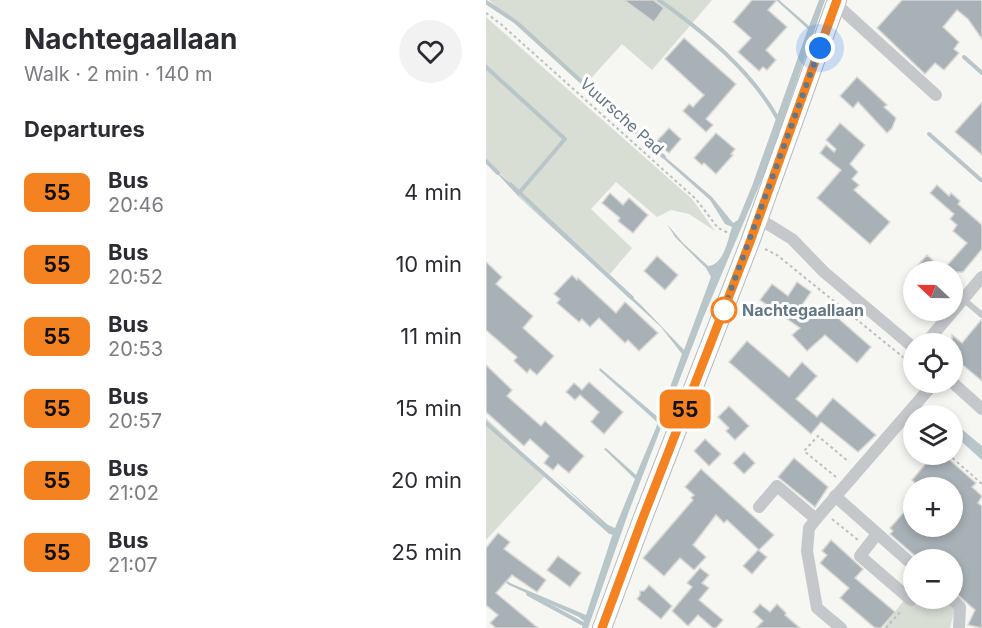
<!DOCTYPE html>
<html lang="en">
<head>
<meta charset="utf-8">
<style>
	:root { --surface:#fff; --page:#f2f2f3; --text:#2b2b33; --muted:#7c7c81 }
	body { margin:0; font-family:Inter,sans-serif; background:var(--page); color:var(--text); height:100vh; display:flex; flex-direction:column; font-size:22px; white-space:nowrap }
	* { box-sizing:border-box; margin:0 }
	p { font-size:20px; color:var(--muted) }
	.icon { flex:none; width:33px; height:33px; fill:none; stroke:currentColor; stroke-width:2; stroke-linecap:round; stroke-linejoin:round }
	.map { position:relative; flex:1; overflow:hidden }
	.sheet { display:flex; flex-direction:column; background:var(--surface); width:486px }
	.sheet>* { flex:none }
	.badge { padding:0 12px; border-radius:9px; font-size:21px; line-height:39px }
	.needle { width:39px; rotate:292deg }
	.buttons { position:absolute; left:417px; top:261px; display:grid; gap:12px }
	.buttons a { display:grid; place-items:center; width:60px; height:60px; border-radius:50%; background:var(--surface); box-shadow:0 3px 9px #0003; font-size:30px }
	.you { position:absolute; width:30px; height:30px; margin:-15px; border:4px solid #fff; border-radius:50%; background:#1a73e8; box-shadow:0 0 0 9px #1a73e833 }
	.map>.badge { position:absolute; translate:-50% -50%; box-shadow:0 0 0 3px #fff }
	h2 { padding:0 24px; font-size:22px; line-height:54px }
	.round { display:grid; place-items:center; flex:none; width:63px; height:63px; border-radius:32px; background:var(--page) }
	.head { display:flex; align-items:center; justify-content:space-between; height:102px; padding:0 24px }
	h1 { font-size:28px; font-weight:700; line-height:45px }
	ul { padding:0; list-style:none }
	li { display:flex; align-items:center; gap:18px; height:72px; padding:0 24px }
	li div { flex:1 }
	li b { display:block; font-size:22px }
	li em { font-style:normal }
	li .badge { min-width:66px; font-weight:700; text-align:center }
	main { display:flex; flex:1; min-height:0 }
	.map>svg:first-child { display:block }
	.green { fill:#d8ded4 }
	.water { fill:#b9c6c9 }
	.lines { fill:none; stroke-linecap:round; stroke-linejoin:round }
	.stream { stroke:#b9c6c9; stroke-width:4 }
	.building { fill:#a8b1b6; stroke:#d8d8d5; stroke-width:1.5 }
	.secondary-casing { stroke:#b4babe; stroke-width:20 }
	.path { stroke:#bdc0c2; stroke-width:2; stroke-dasharray:3 3; stroke-linecap:butt }
	.lane { stroke:#c4c8cb; stroke-width:6 }
	.street { stroke:#c4c8cb; stroke-width:12 }
	.secondary { stroke:#fff; stroke-width:18 }
	.line-casing { stroke:#fff; stroke-width:14 }
	.line { stroke:#f58220; stroke-width:9 }
	.walk { stroke:#647785; stroke-width:6; stroke-dasharray:0 10.8 }
	.stop-dot { fill:#fff; stroke:#f58220; stroke-width:3 }
	.labels { text-anchor:middle; stroke-width:6; stroke-linejoin:round; paint-order:stroke }
	.street-label { font-size:16px; fill:#647785; stroke:#fff }
	.stop-label { font-size:16px; font-weight:bold; fill:#647785; stroke:#fff; text-anchor:start }
</style>
</head>
<body>
<main>
<section class="sheet">
<div class="head"><div><h1>Nachtegaallaan</h1><p>Walk · 2 min · 140 m</p></div><a class="round"><svg class="icon" aria-label="heart" viewBox="0 0 24 24"><path d="M12 20l-8-8c-3-5 5-10 8-4 3-6 11-1 8 4z"/></svg></a></div>
<h2>Departures</h2>
<ul>
<li><span class="badge" style="background:#f58220;color:#111">55</span><div><b>Bus</b><p>20:46</p></div><em>4 min</em></li>
<li><span class="badge" style="background:#f58220;color:#111">55</span><div><b>Bus</b><p>20:52</p></div><em>10 min</em></li>
<li><span class="badge" style="background:#f58220;color:#111">55</span><div><b>Bus</b><p>20:53</p></div><em>11 min</em></li>
<li><span class="badge" style="background:#f58220;color:#111">55</span><div><b>Bus</b><p>20:57</p></div><em>15 min</em></li>
<li><span class="badge" style="background:#f58220;color:#111">55</span><div><b>Bus</b><p>21:02</p></div><em>20 min</em></li>
<li><span class="badge" style="background:#f58220;color:#111">55</span><div><b>Bus</b><p>21:07</p></div><em>25 min</em></li>
</ul>
</section>
<div class="map">
<svg width="496" height="628" viewBox="0 0 496 628">
	<rect width="100%" height="100%" fill="#f6f6f3"/>
	<g class="green">
		<path d="M3,0H226L166,70L136,44L98,86Z"/>
		<path d="M0,17L206,199L229,231L203,214L185,210L171,217L130,182L105,209L146,248L124,274L0,161Z"/>
		<path d="M0,418L60,475L0,540Z"/>
		<path d="M427,588L428,598L458,599L469,608L464,628H397Z"/>
	</g>
	<g class="water">
		<path d="M290,0H293L323,26L333,0H339L282,165L218,316L143,511L102,628H96L98,621L93,617L23,585L0,568V565L24,583L100,615L127,533L68,477L122,525L129,528L149,479L118,449L120,448L150,475L172,423L113,370L114,368L173,418L196,354L175,327L33,197L5,167L23,182L34,197L155,305L198,350L225,277L220,268L189,237L181,224L197,243L222,266C238,265 242,239 246,227L239,224L224,200L128,115L129,114L226,197L247,223L252,220L266,186L322,29Z"/>
		<path d="M466,421L496,446V460L467,434Z"/>
	</g>
	<g class="lines">
		<g class="stream">
			<path d="M173,0C218,32 266,71 293,121"/>
			<path d="M0,2L30,22L178,157"/>
			<path d="M478,57L496,73"/>
			<path d="M0,67L79,139L33,193"/>
			<path d="M443,134L495,180"/>
			<path d="M0,161L12,173"/>
			<path d="M24,184L146,298"/>
			<path d="M0,423L124,532L129,533"/>
			<path d="M42,594L99,625"/>
		</g>
	</g>
	<g class="building">
		<path d="M138,0H167L178,8L168,22Z"/>
		<path d="M266,0H291L282,10L301,27L280,50L290,60L281,70L277,67L273,71L252,52L265,38L247,22Z"/>
		<path d="M416,0H496V39L482,19L471,10L457,27L473,42L468,49L473,53L458,70L449,63L439,74L391,28Z"/>
		<path d="M198,38L250,84L220,119L227,125L220,132L197,111L203,104L207,107L218,95L179,59Z"/>
		<path d="M371,77L401,105L398,107L410,118L406,128L401,133L372,102L367,108L354,96Z"/>
		<path d="M496,102V155L469,132Z"/>
		<path d="M354,123L379,145L364,164L372,172L366,179L373,185L368,190L404,222L384,244L331,198L355,170L334,153L340,145L348,152L350,149L340,140Z"/>
		<path d="M183,128L195,139L183,153L170,142Z"/>
		<path d="M230,133L249,149L245,154L247,155L230,174L218,163L216,165L208,158Z"/>
		<path d="M451,185L463,196L465,193L474,201L472,204L496,225V249L477,272H426L441,255L457,270L481,243L467,231L471,225L464,219L468,214L444,193Z"/>
		<path d="M124,193L137,205L143,198L162,215L147,233L132,221L134,218L116,203Z"/>
		<path d="M171,256L192,275L179,290L158,271Z"/>
		<path d="M0,262L16,277L10,284L47,316L37,328L68,356L51,375L44,369L41,373L28,361L31,357L0,330Z"/>
		<path d="M86,275L91,280L92,278L130,313L139,302L172,333L153,351L142,340L139,343L113,318L104,327L96,319L93,322L71,303L74,299L68,294Z"/>
		<path d="M311,282L325,292L309,315L334,306L345,312L385,347L371,363L339,335L321,351L306,335L314,328L274,300L286,284L302,296Z"/>
		<path d="M495,320H496V381L466,356V335L476,343Z"/>
		<path d="M261,341L303,377L316,362L331,376L310,399L331,417L347,398L390,435L372,452L335,422L325,434L243,362Z"/>
		<path d="M0,365L26,390L21,396L55,426L59,421L98,456L83,473L72,464L67,470L58,463L63,456L44,439L38,446L0,412Z"/>
		<path d="M103,382L137,412L118,434L105,422L113,412L94,395L89,400L80,392L88,383L96,390Z"/>
		<path d="M243,406L263,426L249,440L240,431L243,428L232,417Z"/>
		<path d="M219,439L235,454L223,466L208,451Z"/>
		<path d="M258,452L269,463L258,474L247,463Z"/>
		<path d="M448,454H457L483,477L490,483L486,487L496,496L492,503L496,506V628L482,625L489,610L466,590V560H434L404,534L407,531L404,528L428,501V526H466V488H434L426,480Z"/>
		<path d="M308,458L342,487L329,507L292,477Z"/>
		<path d="M215,469L288,535L273,550L241,520L238,523L230,515L207,545L220,557L208,570L194,558L178,576L157,558L207,500L205,498L208,495L199,487Z"/>
		<path d="M12,533L24,542L18,549L60,580L51,592L26,575L10,593L52,628H10L4,623L12,615L0,605V548Z"/>
		<path d="M345,540L377,569L369,578L409,612L395,628H389L354,598L363,588L334,563L341,555L336,551Z"/>
		<path d="M272,550L281,557L266,574L257,566Z"/>
		<path d="M72,556L95,573L84,587L61,570Z"/>
		<path d="M214,568L223,575L216,583L223,588L213,600L237,620L230,628H227L212,615L202,626L186,611L206,587L201,583Z"/>
		<path d="M163,585L186,606L175,619L151,599L154,595V591H158Z"/>
		<path d="M274,604L284,612L291,604L300,613L299,615L314,628H270L277,621L267,612Z"/>
	</g>
	<g class="lines">
		<g class="secondary-casing">
			<path id="secondary" d="M116,628L156,520L264,242L351,0"/>
		</g>
		<g class="path">
			<path d="M0,13L16,25L210,199L232,228L249,236"/>
			<path d="M279,249L291,255L428,366"/>
			<path d="M462,454L496,484"/>
			<path d="M350,477L318,451L332,436L363,462"/>
			<path d="M346,519L372,540"/>
			<path d="M400,628L416,610"/>
		</g>
		<path class="lane" d="M477,299L496,315"/>
		<g class="street">
			<path d="M350,4L450,95"/>
			<path d="M272,218L306,239L338,272L428,348"/>
			<path d="M439,344L496,277"/>
			<path d="M466,382L496,409"/>
			<path d="M349,496L428,566"/>
			<path d="M273,507L291,486L330,519L449,382"/>
			<path d="M330,519L323,528L321,551L331,608L355,628"/>
			<path d="M391,534L374,556L425,600"/>
			<path d="M465,598L474,607L473,628"/>
		</g>
		<use href="#secondary" class="secondary"/>
	</g>
	<g class="lines">
		<g class="line-casing">
			<path id="line" d="M116,628L156,520L264,242L351,0"/>
		</g>
		<use href="#line" class="line"/>
		<path class="walk" d="M238,310L236,314L334,48"/>
	</g>
	<circle class="stop-dot" cx="238" cy="310" r="12"/>
	<g class="labels">
		<g class="street-label">
			<text transform="translate(136 116) rotate(42)" y="6">Vuursche Pad</text>
		</g>
		<g class="stop-label">
			<text x="256" y="316">Nachtegaallaan</text>
		</g>
	</g>
</svg>
<div class="buttons">
<a><svg class="needle" viewBox="-14 -14 28 28"><path d="M0-13l5 13h-10z" fill="#e53935"/><path d="M0 13l5-13h-10z" fill="#7c7c81"/></svg></a>
<a><svg class="icon" aria-label="locate" viewBox="0 0 24 24"><circle cx="12" cy="12" r="6"/><path d="M12 2v4M12 18v4M2 12h4M18 12h4"/></svg></a>
<a><svg class="icon" aria-label="layers" viewBox="0 0 24 24"><path d="M12 4l9 5-9 5-9-5zM3 14l9 5 9-5"/></svg></a>
<a>+</a>
<a>−</a>
</div>
<div class="you" style="left:334px;top:48px"></div>
<b class="badge" style="left:199px;top:409px;background:#f58220;color:#111">55</b>
</div>
</main>
</body>
</html>
